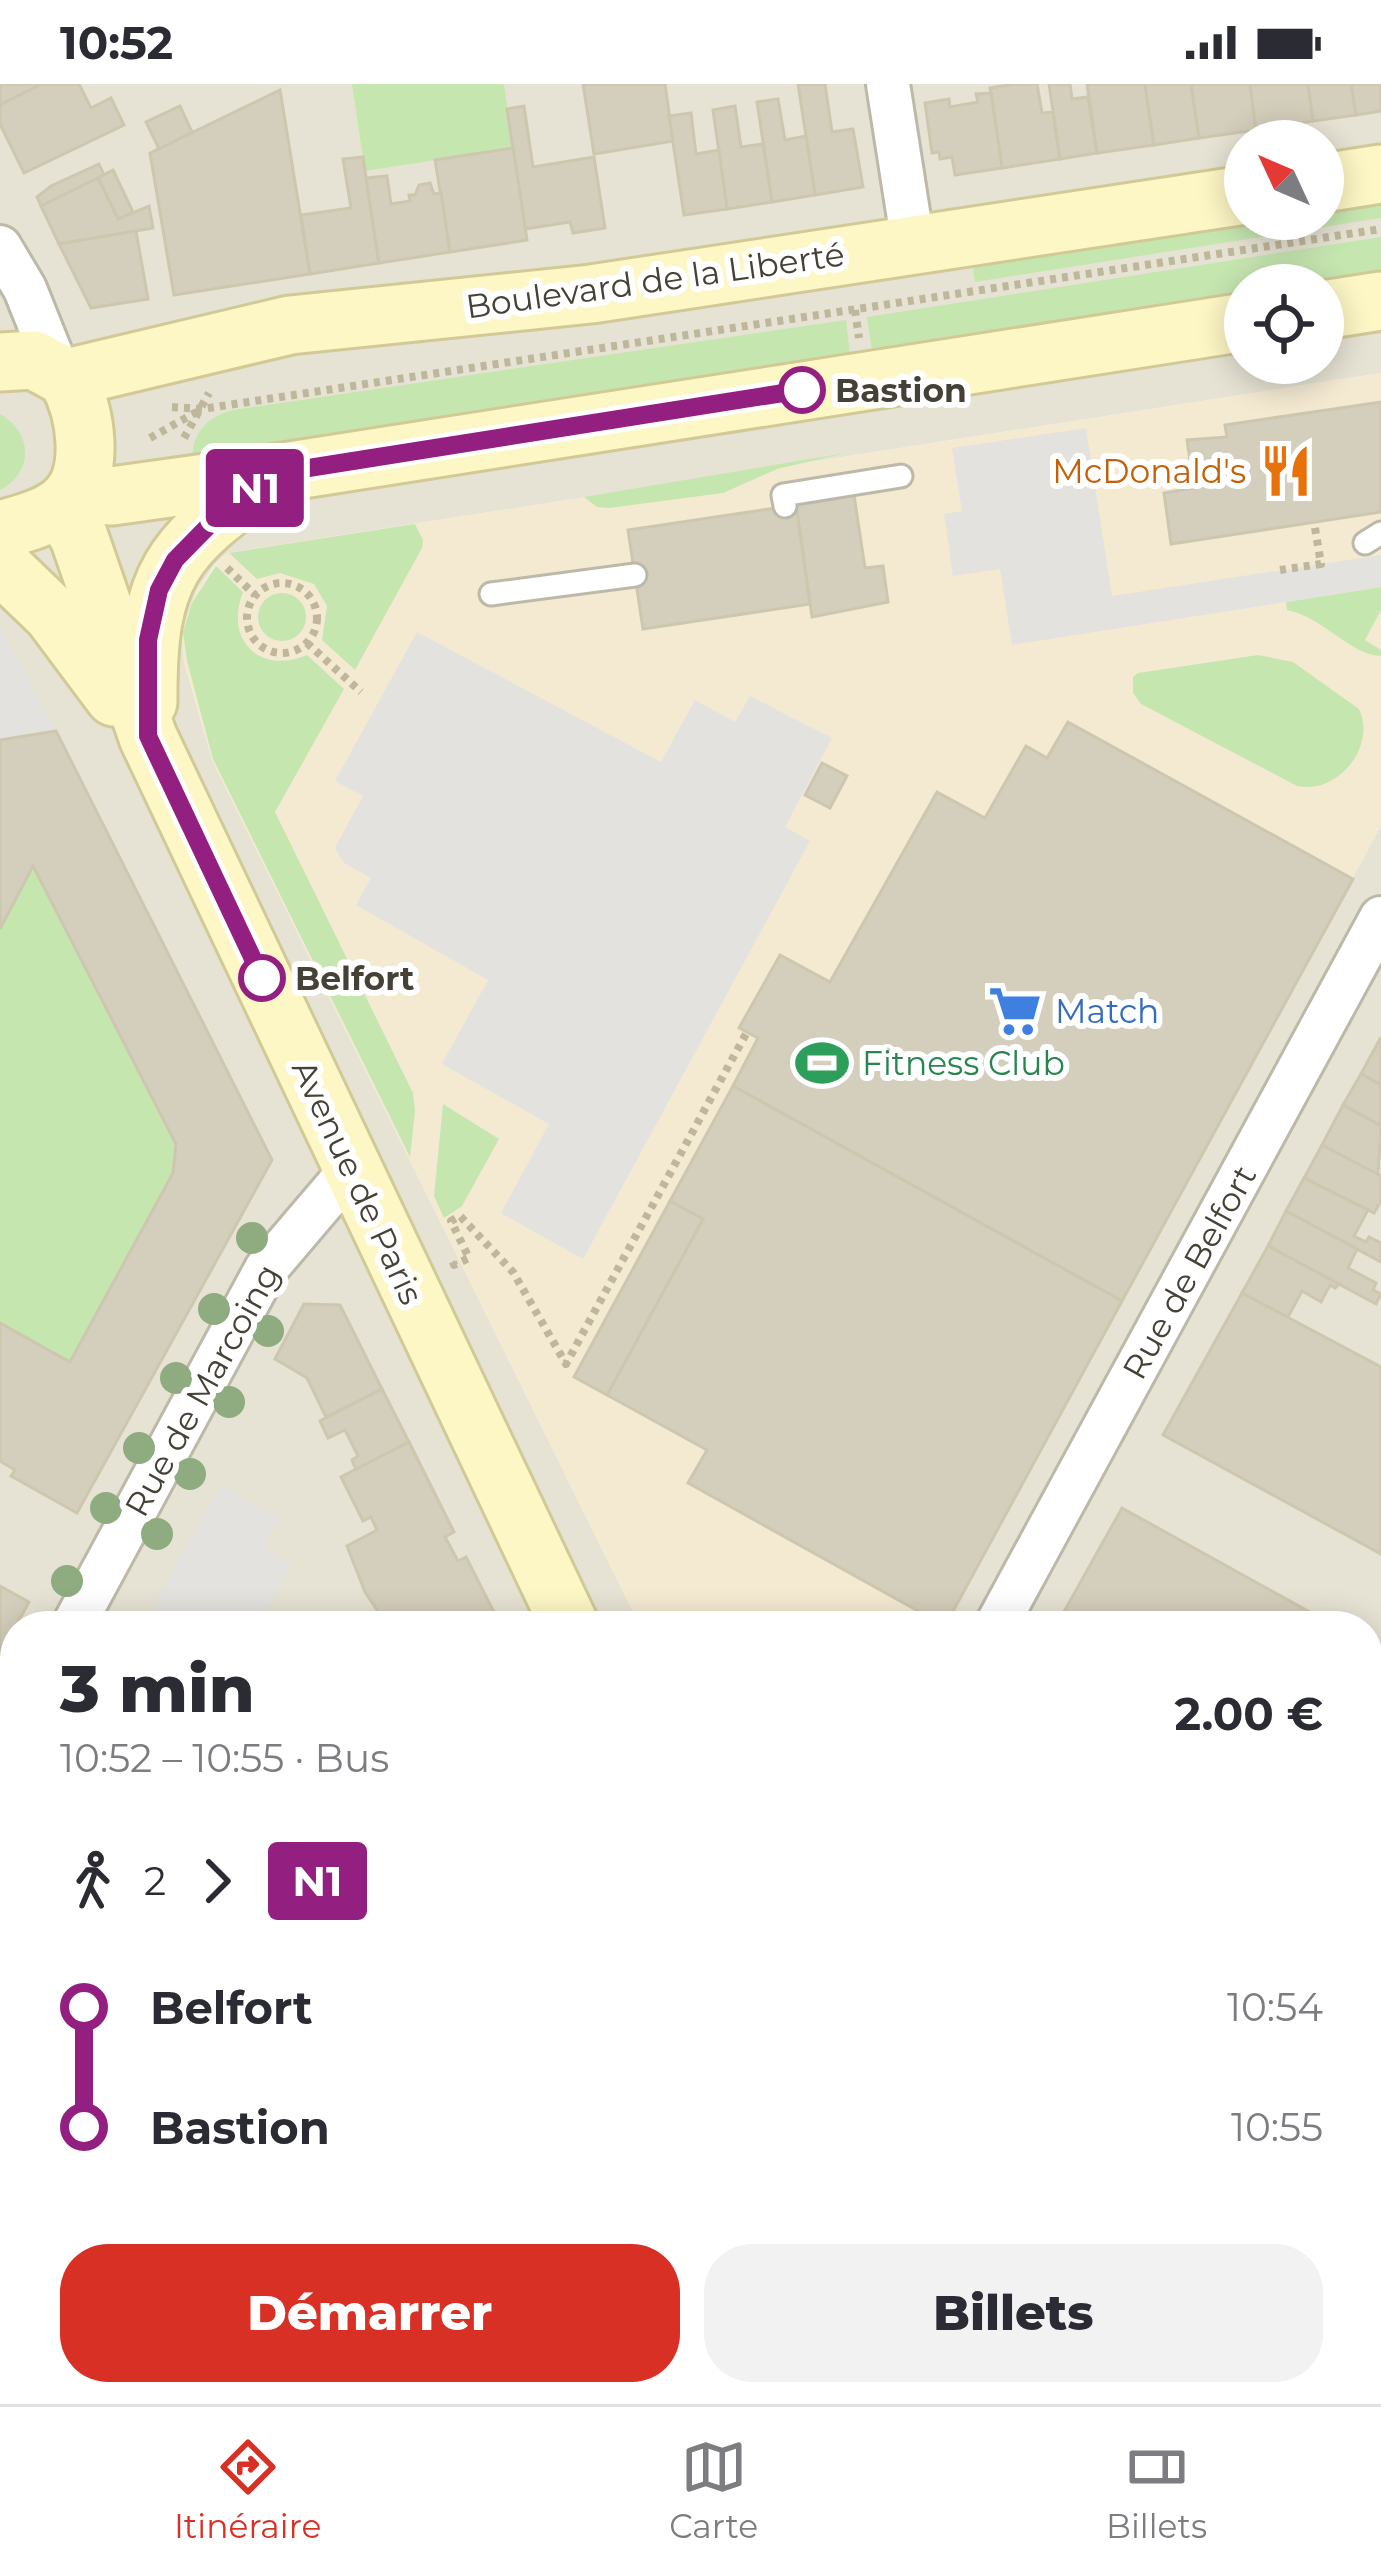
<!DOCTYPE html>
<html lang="fr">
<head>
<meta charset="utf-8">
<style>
	:root { --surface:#fff; --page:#f2f2f3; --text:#2b2b33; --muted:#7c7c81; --line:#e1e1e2; --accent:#d93025 }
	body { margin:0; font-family:Montserrat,sans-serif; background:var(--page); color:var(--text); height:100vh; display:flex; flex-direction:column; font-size:45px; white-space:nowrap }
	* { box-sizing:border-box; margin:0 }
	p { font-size:39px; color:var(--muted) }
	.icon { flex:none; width:66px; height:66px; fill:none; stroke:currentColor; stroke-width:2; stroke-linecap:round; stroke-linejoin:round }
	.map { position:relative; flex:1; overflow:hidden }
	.side { position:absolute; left:0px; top:1527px; width:1383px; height:795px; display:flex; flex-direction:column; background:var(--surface); border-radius:48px 48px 0 0; box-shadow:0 6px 30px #0003 }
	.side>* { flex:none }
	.badge { padding:0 24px; border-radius:9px; font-size:42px; line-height:78px }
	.needle { width:78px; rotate:314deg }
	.fabs { position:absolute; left:1224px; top:36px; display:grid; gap:24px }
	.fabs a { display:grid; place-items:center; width:120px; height:120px; border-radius:50%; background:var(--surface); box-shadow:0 6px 30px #0003; font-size:60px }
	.map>.badge { position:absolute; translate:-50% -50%; box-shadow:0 0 0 6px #fff }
	.legs { display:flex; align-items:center; gap:18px; height:132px; padding:0 60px; font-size:39px }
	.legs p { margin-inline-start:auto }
	.summary { display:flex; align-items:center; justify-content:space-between; height:204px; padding:0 60px }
	h1 { font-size:66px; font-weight:800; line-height:90px }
	.button { display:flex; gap:24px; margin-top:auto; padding:24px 60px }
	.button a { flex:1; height:138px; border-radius:48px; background:var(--accent); color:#fff; font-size:48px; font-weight:800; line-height:138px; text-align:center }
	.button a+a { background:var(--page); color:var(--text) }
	ul { padding:0 60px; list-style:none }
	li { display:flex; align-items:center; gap:42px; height:120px; font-size:45px }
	li i { display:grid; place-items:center; width:18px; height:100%; margin:0 15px; background:currentColor }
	li i::after { content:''; width:30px; height:30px; margin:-15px; border:9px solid; border-radius:50%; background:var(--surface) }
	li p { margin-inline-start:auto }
	li:first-child i { background:linear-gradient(#0000 50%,currentColor 0) }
	li:last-child i { background:linear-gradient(currentColor 50%,#0000 0) }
	.status { display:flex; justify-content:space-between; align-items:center; height:84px; padding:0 60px; background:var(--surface); direction:ltr }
	.status svg { height:33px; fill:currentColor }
	.menu { display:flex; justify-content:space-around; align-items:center; height:168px; border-top:3px solid var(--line); background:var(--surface); font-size:33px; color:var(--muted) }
	.menu a { display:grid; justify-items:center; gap:6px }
	.menu .selected { color:var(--accent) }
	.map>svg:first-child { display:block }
	.residential { fill:#e6e3d4; fill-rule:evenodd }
	.commercial { fill:#f4ead2 }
	.green { fill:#c6e6b0 }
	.parking { fill:#e3e2de }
	.building { fill:#d4cebc; stroke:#cec7af; stroke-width:3 }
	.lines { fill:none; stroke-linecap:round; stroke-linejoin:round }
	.service-casing { stroke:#bdb9a9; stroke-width:27 }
	.minor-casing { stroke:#bdb9a9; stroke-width:48 }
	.tertiary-casing { stroke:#bdb9a9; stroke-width:57 }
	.secondary-casing { stroke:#d1ca97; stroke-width:63 }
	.path { stroke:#bfb79b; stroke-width:8; stroke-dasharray:6 6; stroke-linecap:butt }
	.service { stroke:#fff; stroke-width:21 }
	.minor { stroke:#fff; stroke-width:42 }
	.tertiary { stroke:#fff; stroke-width:51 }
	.secondary { stroke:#fdf7c6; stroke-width:57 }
	.tree { fill:#8eac7f }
	.line-1-casing { stroke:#fff; stroke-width:27 }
	.line-1 { stroke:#931f80; stroke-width:18 }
	.stop-1-dot { fill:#fff; stroke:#931f80; stroke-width:6 }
	.labels { text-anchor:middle; stroke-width:12; stroke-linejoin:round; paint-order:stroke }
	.street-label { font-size:33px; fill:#454136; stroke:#fff }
	.stop-label { font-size:33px; font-weight:bold; fill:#454136; stroke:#fff; text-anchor:start }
	.food-label { font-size:33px; fill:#c56008; stroke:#fff; text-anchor:end }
	.shop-label { font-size:33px; fill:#366cbe; stroke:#fff; text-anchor:start }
	.leisure-label { font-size:33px; fill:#27864d; stroke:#fff; text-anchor:start }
</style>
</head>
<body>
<div class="status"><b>10:52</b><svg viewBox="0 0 49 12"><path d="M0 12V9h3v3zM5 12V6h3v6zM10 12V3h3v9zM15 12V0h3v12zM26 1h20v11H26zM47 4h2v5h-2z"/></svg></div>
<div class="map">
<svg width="1381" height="2320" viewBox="0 0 1381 2320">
	<rect width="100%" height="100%" fill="#f2f0e6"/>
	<path class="residential" d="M0,0H1381V289L227,469L215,480L197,505L181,549L184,578L212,676L640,1542H15V2307H1368V1542H943L1381,742V2320H0ZM1245,57H1323V135H1245ZM1245,201H1323V279H1245Z"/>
	<path class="commercial" d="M1381,289V742L943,1542H640L212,676L184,578L181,548L197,505L227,469Z"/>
	<g class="green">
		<path d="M352,0H504L513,64L365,87Z"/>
		<path d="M1381,114V134L975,198L972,179L1250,135H1323V124Z"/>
		<path d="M1381,153V196L1245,201V217L873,274L867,233Z"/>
		<path d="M846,236L851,278L192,377C192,348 207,333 233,326Z"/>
		<path d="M0,330C33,349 34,388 0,406Z"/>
		<path d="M846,369L777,385L723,409L609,424L597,423L584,413Z"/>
		<path d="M415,440L423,456L422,464L355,586L322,556L327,522L314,500L280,489L257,495L229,469Z"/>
		<path d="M216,482L243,508C224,557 260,591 307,571L344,605L275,728L413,1009L415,1027L410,1073L213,675L187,577L183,548L192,519Z"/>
		<path d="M1381,503V526L1365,556L1381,566V572C1350,571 1323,533 1287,526L1286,518Z"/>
		<circle cx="282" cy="533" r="24"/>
		<path d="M1258,571L1293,578L1359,625C1377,663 1337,711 1297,702L1141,620L1133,609V593L1138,589Z"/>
		<path d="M33,782L176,1060L173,1089L70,1278L0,1239V846Z"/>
		<path d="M443,1020L499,1055L462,1122L444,1134L434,1112Z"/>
		<path d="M0,1870L15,1887V1989L0,1972Z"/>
		<path d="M0,2129L15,2146V2307H158L169,2320H0Z"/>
	</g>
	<g class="parking">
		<path d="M1086,344L1112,512L1381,471V503L1012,561L1000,485L953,492L944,430L962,427L952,364Z"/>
		<path d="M0,541L31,601L56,647L0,656Z"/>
		<path d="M417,548L661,678L695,616L735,638L750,612L832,654L785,743L810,757L583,1175L501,1129L549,1040L442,980L488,896L356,821L371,794L344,779L335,764L363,712L335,697Z"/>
		<path d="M220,1401L280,1434L264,1463L292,1479L263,1534L277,1542H143Z"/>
	</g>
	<g class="building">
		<path d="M0,0H42L0,21Z"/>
		<path d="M42,0H79L91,24L111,14L124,41L24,89L0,40V21Z"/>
		<path d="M583,0H665L673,57L594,70Z"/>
		<path d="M798,0H825L832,48L853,45L863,103L815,111Z"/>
		<path d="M1014,0H1037L1042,29L1053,28L1060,75L1002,84L990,4Z"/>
		<path d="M1049,0H1070L1072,15L1088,13L1097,69L1060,75Z"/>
		<path d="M1087,0H1145L1154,61L1097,69Z"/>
		<path d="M1145,0H1191L1199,54L1154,61Z"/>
		<path d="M1191,0H1250L1256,46L1199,54Z"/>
		<path d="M1250,0H1308L1313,37L1256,46Z"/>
		<path d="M1308,0H1351L1356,31L1313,37Z"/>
		<path d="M1351,0H1381V27L1356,31Z"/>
		<path d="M280,6L310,190L174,211L150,69Z"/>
		<path d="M991,9L1002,84L955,91L952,73L940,75L939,68L932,69L925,19L949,15L950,23L978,18L976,10Z"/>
		<path d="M778,15L785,56L806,52L815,111L772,118L757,18Z"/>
		<path d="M180,22L192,48L159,65L146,38Z"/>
		<path d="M524,22L533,83L594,73L605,144L573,149L570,138L525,145L507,25Z"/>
		<path d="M735,22L741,63L763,60L772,118L727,125L713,26Z"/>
		<path d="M691,29L696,70L719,66L727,125L684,131L669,32Z"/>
		<path d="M513,64L527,156L450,168L435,76Z"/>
		<path d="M363,73L379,179L310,190L301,131L351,124L343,75Z"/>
		<path d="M99,80L104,91L41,122L37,113L51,102Z"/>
		<path d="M113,86L133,128L118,135L98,94Z"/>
		<path d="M387,92L391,120L410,117L409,111H415L419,101L430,99L434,110L441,109L450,168L379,179L366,94Z"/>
		<path d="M98,94L118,135L149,122L153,144L59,160L41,122Z"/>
		<path d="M136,147L148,215L91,224L59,160Z"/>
		<path d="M1381,318V428L1171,460L1164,409L1194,404L1187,356L1227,353L1225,341Z"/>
		<path d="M854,411L865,484L883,482L888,518L812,533L796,421Z"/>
		<path d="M796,421L810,520L643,545L628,446Z"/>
		<path d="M1068,638L1353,795L1122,1217L733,1002L758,954L739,944L780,871L830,898L937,708L985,734L1026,662L1047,674Z"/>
		<path d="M56,647L272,1076L77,1429L11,1392L15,1386L0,1377V1239L70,1278L173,1089L176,1060L33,782L0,845V656Z"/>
		<path d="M822,679L847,692L830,724L805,711Z"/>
		<path d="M1381,953V1001L1361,990Z"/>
		<path d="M1361,990L1381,1001V1042L1343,1021Z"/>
		<path d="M733,1002L1122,1217L945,1542L688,1399L707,1366L607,1311L703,1135L670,1117Z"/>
		<path d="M1343,1021L1381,1042L1378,1091L1322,1061Z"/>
		<path d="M1322,1061L1381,1092V1117L1374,1129L1304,1094Z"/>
		<path d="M1304,1094L1368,1126L1354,1152L1366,1158L1369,1153L1381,1159V1178L1286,1127Z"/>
		<path d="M670,1117L703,1135L607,1311L574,1293Z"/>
		<path d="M1286,1127L1357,1165L1348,1184L1376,1199L1373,1206L1381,1210L1376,1220L1268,1162Z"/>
		<path d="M1268,1162L1339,1200L1335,1204L1330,1201L1321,1218L1302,1207L1288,1233L1242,1209Z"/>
		<path d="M1242,1209L1381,1283V1470L1163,1351Z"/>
		<path d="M304,1220L340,1221L382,1305L326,1333L307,1294L275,1275Z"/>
		<path d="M382,1305L409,1358L356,1386L352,1376L358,1372L345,1346L328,1354L320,1337Z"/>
		<path d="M409,1358L454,1448L445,1453L458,1477L466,1473L501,1542H415L414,1538L388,1542L365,1508L347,1462L377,1446L371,1433L363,1437L341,1393Z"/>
		<path d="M1122,1424L1335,1542H1056Z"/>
		<path d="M0,1502L29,1518L0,1570Z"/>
		<path d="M1368,1560L1381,1567V1743L1368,1738Z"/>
		<path d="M1381,1968V2018L1368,2005V1980Z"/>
		<path d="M1377,2014L1381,2018V2071L1368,2058V2023Z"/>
		<path d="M1373,2062L1381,2071V2118L1368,2105V2067Z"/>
		<path d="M1368,2105L1381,2118V2135L1368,2147Z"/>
		<path d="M1368,2305L1381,2320H1339L1353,2307Z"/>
		<path d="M625,2307L616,2320H572L555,2308Z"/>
		<path d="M815,2307H880V2308L855,2320H822Z"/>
		<path d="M1052,2307H1106L1111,2317L1104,2320H1027Z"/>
	</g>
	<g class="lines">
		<g class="service-casing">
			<g id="service">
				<path d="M785,422L783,411L901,392"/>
				<path d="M1365,459L1381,449"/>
				<path d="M491,510L635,491"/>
				<path d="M1368,1856L1381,1872"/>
			</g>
		</g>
		<g class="minor-casing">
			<g id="minor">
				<path d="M888,0L913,160"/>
				<path d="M0,163L25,205L57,285"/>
				<path d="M73,1542L266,1185L352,1084"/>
				<path d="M996,1542L1381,834"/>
				<path d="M0,1678L15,1650"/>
				<path d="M0,1824L15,1841"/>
				<path d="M0,2048L15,2065"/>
				<path d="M1368,2217L1381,2204"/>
				<path d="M230,2307L241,2320"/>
				<path d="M437,2307L454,2320"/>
				<path d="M1259,2320L1273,2307"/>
			</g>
		</g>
		<g class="tertiary-casing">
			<path id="tertiary" d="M490,2320L499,2307"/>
		</g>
		<g class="secondary-casing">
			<g id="secondary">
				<path d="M1323,99L1381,90"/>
				<path d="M1323,226L1381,217"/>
				<path d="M0,278L34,276L67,294C79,315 84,335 85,359C87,421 52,432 0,446"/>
				<path d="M67,294L290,241L591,210L1245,111"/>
				<path d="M76,409L112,412L277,389L1245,238"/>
				<path d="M61,423L79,453L148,653L570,1542"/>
				<path d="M0,480L52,530L114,613"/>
				<path d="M148,618C147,491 170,462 275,391"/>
				<path d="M953,2307L960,2320"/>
			</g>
		</g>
		<g class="path">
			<path d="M855,226L859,254"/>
			<path d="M172,323L202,325L1381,145"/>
			<path d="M150,354L200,326"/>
			<path d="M184,354L209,309"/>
			<path d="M227,484L255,511"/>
			<path d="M1280,486L1321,480L1314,438"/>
			<circle cx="282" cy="534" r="35"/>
			<path d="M307,559L361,608"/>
			<path d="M453,1178L454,1181L469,1174L451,1137L460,1132L513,1188L566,1280L747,948"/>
			<path d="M0,2215L15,2218"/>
			<path d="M101,2307L113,2320"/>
			<path d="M82,2320L97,2307"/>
		</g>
		<use href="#service" class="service"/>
		<use href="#minor" class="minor"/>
		<use href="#tertiary" class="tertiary"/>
		<use href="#secondary" class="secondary"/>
	</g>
	<g class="tree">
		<circle cx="252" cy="1154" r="16"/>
		<circle cx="214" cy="1225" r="16"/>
		<circle cx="268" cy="1247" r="16"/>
		<circle cx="176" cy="1294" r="16"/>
		<circle cx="229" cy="1318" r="16"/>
		<circle cx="139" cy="1364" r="16"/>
		<circle cx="190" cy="1390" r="16"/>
		<circle cx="106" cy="1424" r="16"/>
		<circle cx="157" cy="1450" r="16"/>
		<circle cx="67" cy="1497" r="16"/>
	</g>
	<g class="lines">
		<g class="line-1-casing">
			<path id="line-1" d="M262,894L148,652V556L159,506L175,476L228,422L277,389L802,306"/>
		</g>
		<use href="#line-1" class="line-1"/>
	</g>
	<defs>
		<g id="restaurant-bare" transform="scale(4.14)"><path d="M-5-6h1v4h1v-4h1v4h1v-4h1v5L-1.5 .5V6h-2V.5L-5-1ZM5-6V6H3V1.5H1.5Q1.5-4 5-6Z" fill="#e8710a" stroke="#fff" stroke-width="2.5" paint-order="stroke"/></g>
		<g id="supermarket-bare" transform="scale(4.14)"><path d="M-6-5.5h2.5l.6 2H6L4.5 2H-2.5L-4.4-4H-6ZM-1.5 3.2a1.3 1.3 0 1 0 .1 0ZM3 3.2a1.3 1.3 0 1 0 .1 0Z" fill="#3f7fe0" stroke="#fff" stroke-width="2.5" paint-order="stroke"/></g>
		<g id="stadium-bare" transform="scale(4.14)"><path d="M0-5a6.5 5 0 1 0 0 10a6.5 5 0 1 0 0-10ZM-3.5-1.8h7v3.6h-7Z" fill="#2e9e5b" stroke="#fff" stroke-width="2.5" paint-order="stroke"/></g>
	</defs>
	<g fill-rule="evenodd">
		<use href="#restaurant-bare" x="1286" y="387"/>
		<use href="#supermarket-bare" x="1015" y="927"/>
		<use href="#stadium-bare" x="822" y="979"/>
	</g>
	<g class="stop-1-dot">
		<circle cx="802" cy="306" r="21"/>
		<circle cx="262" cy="894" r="21"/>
	</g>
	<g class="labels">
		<g class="street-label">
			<text transform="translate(655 196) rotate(-8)" y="12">Boulevard de la Liberté</text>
			<text transform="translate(358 1098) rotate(65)" y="12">Avenue de Paris</text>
			<text transform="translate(1189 1188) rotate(-61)" y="12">Rue de Belfort</text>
			<text transform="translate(202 1306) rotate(-61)" y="12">Rue de Marcoing</text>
		</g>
		<g class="stop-label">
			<text x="835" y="318">Bastion</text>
			<text x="295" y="906">Belfort</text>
		</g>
		<g class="food-label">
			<text x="1246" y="399">McDonald's</text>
		</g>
		<g class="shop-label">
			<text x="1055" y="939">Match</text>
		</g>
		<g class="leisure-label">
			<text x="862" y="991">Fitness Club</text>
		</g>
	</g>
</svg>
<div class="fabs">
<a><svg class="needle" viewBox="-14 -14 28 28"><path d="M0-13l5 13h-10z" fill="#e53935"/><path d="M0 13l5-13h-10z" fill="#7c7c81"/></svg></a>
<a><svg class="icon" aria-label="locate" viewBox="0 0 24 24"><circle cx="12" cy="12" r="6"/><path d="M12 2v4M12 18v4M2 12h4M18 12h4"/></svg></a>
</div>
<b class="badge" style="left:255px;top:404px;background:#931f80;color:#fff">N1</b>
<section class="side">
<div class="summary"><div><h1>3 min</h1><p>10:52 – 10:55 · Bus</p></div><b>2.00 €</b></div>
<div class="legs"><svg class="icon" aria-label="walk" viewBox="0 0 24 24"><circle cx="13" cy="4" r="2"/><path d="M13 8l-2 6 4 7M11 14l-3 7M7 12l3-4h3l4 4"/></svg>2<svg class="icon" aria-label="forward" viewBox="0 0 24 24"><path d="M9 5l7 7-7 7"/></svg><b class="badge" style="background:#931f80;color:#fff">N1</b></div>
<ul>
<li><i style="color:#931f80"></i><b>Belfort</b><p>10:54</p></li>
<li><i style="color:#931f80"></i><b>Bastion</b><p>10:55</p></li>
</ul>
<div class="button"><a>Démarrer</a><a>Billets</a></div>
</section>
</div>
<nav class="menu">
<a class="selected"><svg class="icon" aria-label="directions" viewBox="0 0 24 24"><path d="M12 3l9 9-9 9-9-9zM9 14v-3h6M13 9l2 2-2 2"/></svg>Itinéraire</a>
<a><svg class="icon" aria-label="map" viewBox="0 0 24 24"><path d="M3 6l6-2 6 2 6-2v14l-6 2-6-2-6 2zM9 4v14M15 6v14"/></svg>Carte</a>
<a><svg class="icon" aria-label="tickets" viewBox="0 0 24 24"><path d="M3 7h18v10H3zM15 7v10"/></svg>Billets</a>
</nav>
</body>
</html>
